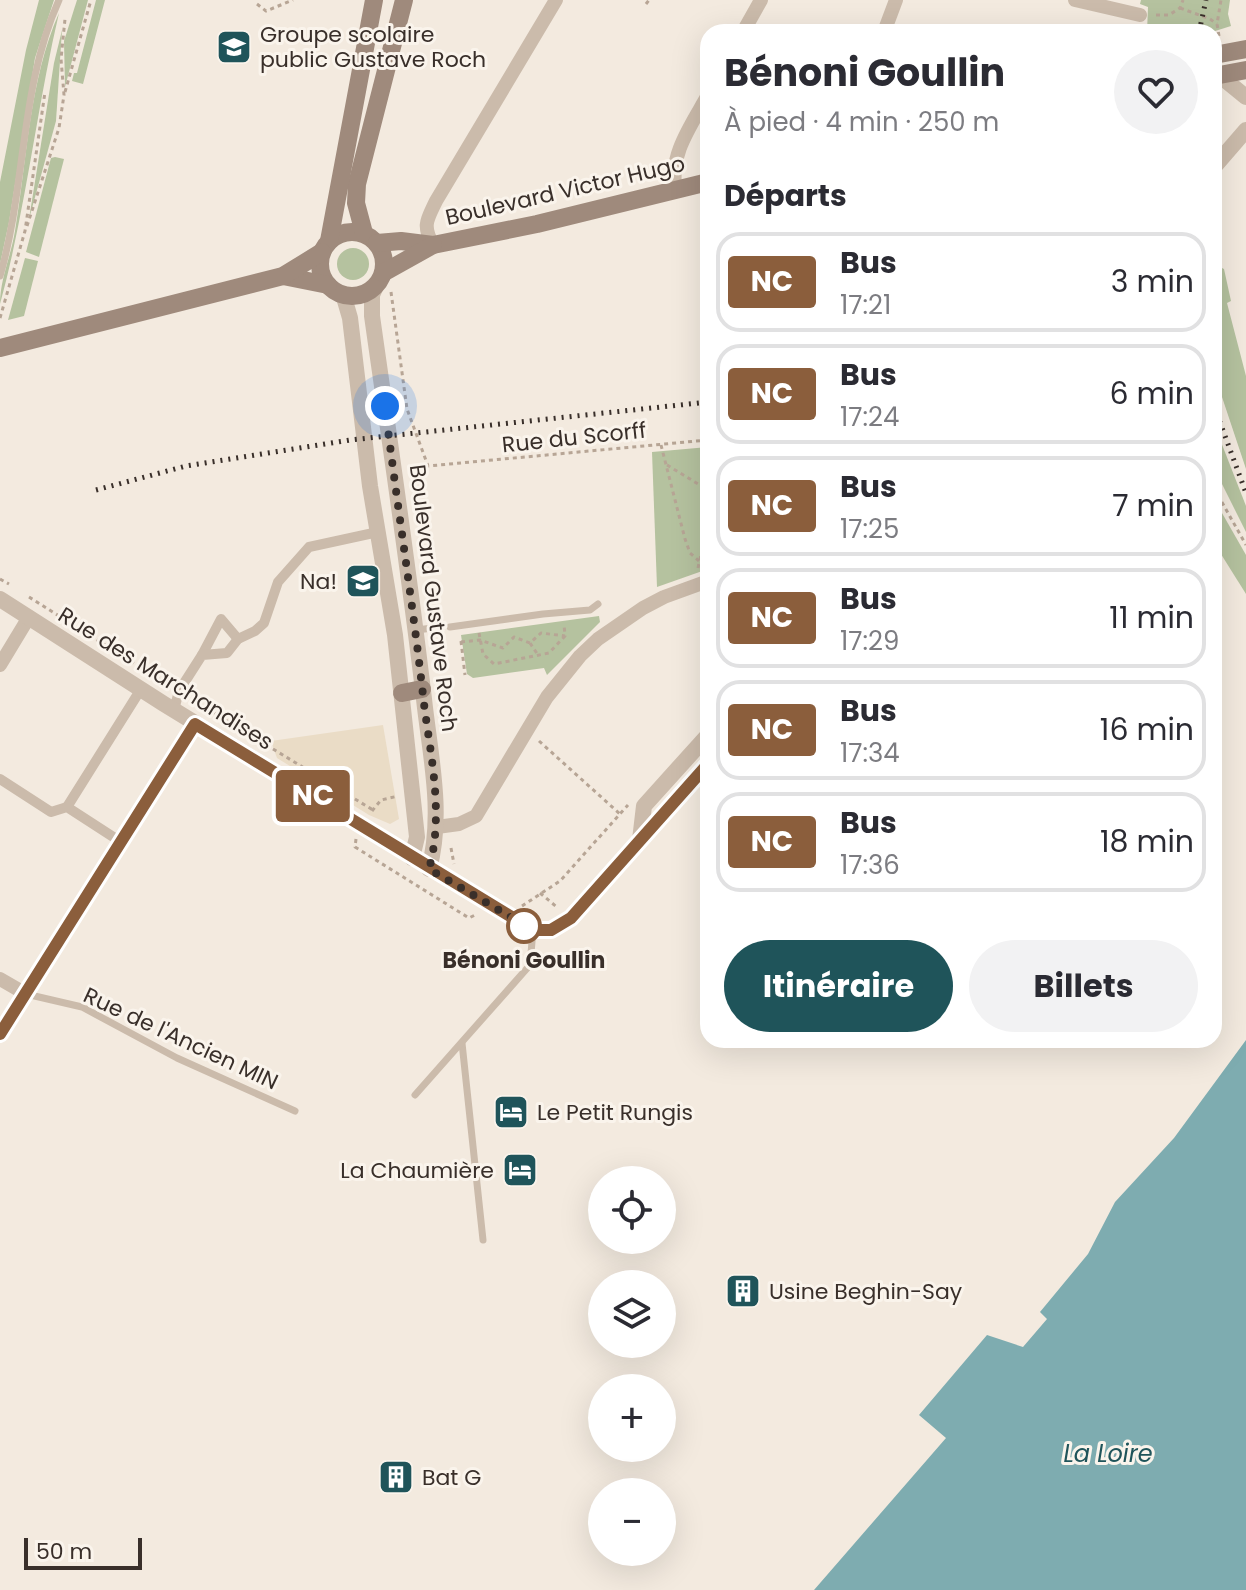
<!DOCTYPE html>
<html lang="fr">
<head>
<meta charset="utf-8">
<style>
	:root { --surface:#fff; --page:#f2f2f3; --text:#2b2b33; --muted:#7c7c81; --line:#e1e1e2; --accent:#1f545a }
	body { margin:0; font-family:Poppins,sans-serif; background:var(--page); color:var(--text); height:100vh; display:flex; flex-direction:column; font-size:30px; white-space:nowrap }
	* { box-sizing:border-box; margin:0 }
	p { font-size:26px; color:var(--muted) }
	.icon { flex:none; width:44px; height:44px; fill:none; stroke:currentColor; stroke-width:2; stroke-linecap:round; stroke-linejoin:round }
	.map { position:relative; flex:1; overflow:hidden }
	.details { position:absolute; left:700px; top:24px; width:522px; height:1024px; display:flex; flex-direction:column; background:var(--surface); border-radius:24px; box-shadow:0 8px 32px #0002 }
	.details>* { flex:none }
	.badge { padding:0 16px; border-radius:6px; font-size:28px; line-height:52px }
	.tools { position:absolute; left:588px; top:1166px; display:grid; gap:16px }
	.tools a { display:grid; place-items:center; width:88px; height:88px; border-radius:50%; background:var(--surface); box-shadow:0 8px 32px #0002; font-size:40px }
	.scale { position:absolute; left:24px; bottom:20px; width:118px; box-sizing:border-box; padding-left:8px; border:4px solid #392f2a; border-top:0; font-size:22px; line-height:28px; white-space:nowrap; color:#392f2a; -webkit-text-stroke:6px #faf4ec; paint-order:stroke }
	.you { position:absolute; width:40px; height:40px; margin:-20px; border:6px solid #fff; border-radius:50%; background:#1a73e8; box-shadow:0 0 0 12px #1a73e833 }
	.map>.badge { position:absolute; translate:-50% -50%; box-shadow:0 0 0 4px #fff }
	h2 { padding:0 24px; font-size:30px; line-height:72px }
	.round { display:grid; place-items:center; flex:none; width:84px; height:84px; border-radius:42px; background:var(--page) }
	.overview { display:flex; align-items:center; justify-content:space-between; height:136px; padding:0 24px }
	h1 { font-size:38px; font-weight:700; line-height:60px }
	.cta { display:flex; gap:16px; margin-top:auto; padding:16px 24px }
	.cta a { flex:1; height:92px; border-radius:48px; background:var(--accent); color:#fff; font-size:32px; font-weight:700; line-height:92px; text-align:center }
	.cta a+a { background:var(--page); color:var(--text) }
	ul { padding:0; list-style:none }
	li { display:flex; align-items:center; gap:24px; height:100px; margin:0 16px 12px; padding:0 8px; border:4px solid var(--line); border-radius:24px }
	li div { flex:1 }
	li b { display:block; font-size:30px }
	li em { font-style:normal }
	li .badge { min-width:88px; font-weight:700; text-align:center }
	.map>svg:first-child { display:block }
	.green { fill:#b5c29f }
	.plaza { fill:#eadcc6 }
	.water { fill:#7eacb0 }
	.lines { fill:none; stroke-linecap:round; stroke-linejoin:round }
	.path { stroke:#b7a595; stroke-width:3; stroke-dasharray:4 4; stroke-linecap:butt }
	.service { stroke:#cbbbab; stroke-width:7 }
	.pedestrian { stroke:#cbbbab; stroke-width:10 }
	.minor { stroke:#cbbbab; stroke-width:14 }
	.tertiary { stroke:#cbbbab; stroke-width:16 }
	.secondary { stroke:#9f8a7c; stroke-width:18 }
	.rail { stroke:#392f2a; stroke-width:5; stroke-dasharray:2 6; stroke-linecap:butt }
	.line-casing { stroke:#fff; stroke-width:18 }
	.line { stroke:#8b5e3c; stroke-width:12 }
	.walk { stroke:#392f2a; stroke-width:8; stroke-dasharray:0 14.4 }
	.stop-dot { fill:#fff; stroke:#8b5e3c; stroke-width:4 }
	.labels { text-anchor:middle; stroke-width:6; stroke-linejoin:round; paint-order:stroke }
	.poi-label { font-size:22px; fill:#392f2a; stroke:#faf4ec; text-anchor:start }
	.street-label { font-size:22px; fill:#392f2a; stroke:#faf4ec }
	.stop-label { font-size:22px; font-weight:bold; fill:#392f2a; stroke:#faf4ec }
	.water-label { font-size:24px; font-style:italic; fill:#1f545a; stroke:#faf4ec }
</style>
</head>
<body>
<div class="map">
<svg width="1246" height="1590" viewBox="0 0 1246 1590">
	<rect width="100%" height="100%" fill="#f3eadf"/>
	<g class="green">
		<path d="M39,0H54L35,58L9,222L0,264V182L26,50Z"/>
		<path d="M77,0H88L65,87L64,41Z"/>
		<path d="M96,0H105L83,84L72,81L74,73H77Z"/>
		<path d="M1141,0H1230L1228,14L1231,26L1212,32H1147L1148,7L1140,4Z"/>
		<path d="M59,13C37,106 26,209 0,304C0,279 11,256 15,231C27,160 29,81 59,13Z"/>
		<path d="M62,30L56,121L29,219L54,63Z"/>
		<path d="M55,157L64,159L39,257L26,252L51,158Z"/>
		<circle cx="353" cy="264" r="16"/>
		<path d="M25,258L38,261L24,316L8,320Z"/>
		<path d="M1214,264L1224,269L1231,301L1227,303L1246,376V469L1214,373Z"/>
		<path d="M1214,424L1246,506V532L1214,468Z"/>
		<path d="M708,447V569L657,587L652,452Z"/>
		<path d="M1214,499L1246,555V594L1214,543Z"/>
		<path d="M599,616L600,622L547,675L544,668L473,678L467,674L461,635Z"/>
	</g>
	<path class="plaza" d="M383,725L399,819L390,824L369,815L277,758L271,741Z"/>
	<path class="water" d="M1246,1040V1590H814L946,1438L919,1415L987,1335L1023,1347L1047,1319L1040,1312L1088,1254L1115,1202L1174,1138Z"/>
	<g class="lines">
		<g class="path">
			<path d="M257,4L266,11L293,0"/>
			<path d="M646,4L649,0"/>
			<path d="M1180,8L1210,19L1217,24"/>
			<path d="M1156,15H1169L1180,8L1183,0"/>
			<path d="M1219,36L1217,24L1221,0"/>
			<path d="M65,92L91,0"/>
			<path d="M27,226L59,128L64,95L61,59L65,19"/>
			<path d="M391,292L407,409L428,466L708,440"/>
			<path d="M0,318L25,231L45,92"/>
			<path d="M661,445L685,539L690,553L699,561"/>
			<path d="M667,465L708,490"/>
			<path d="M1214,488L1246,545"/>
			<path d="M698,568L708,523"/>
			<path d="M0,579L9,584"/>
			<path d="M29,597L168,685"/>
			<path d="M479,633L483,654L494,664L549,653L565,636L564,624"/>
			<path d="M461,641L465,675"/>
			<path d="M461,642L480,640L503,648L514,637L530,643L541,633L565,636"/>
			<path d="M530,643L538,655"/>
			<path d="M191,699L373,810"/>
			<path d="M539,741L620,814"/>
			<path d="M372,811L381,800L398,796"/>
			<path d="M356,839L355,847L469,918L477,914"/>
			<path d="M451,848L454,864"/>
			<path d="M540,893L558,908"/>
			<path d="M522,906L560,881L628,805"/>
		</g>
		<g class="service">
			<path d="M0,276C26,186 20,86 59,0"/>
			<path d="M450,627L543,614L590,610L598,604"/>
			<path d="M416,630L433,628"/>
			<path d="M26,994L82,1007L177,1058L295,1111"/>
			<path d="M462,1043L483,1240"/>
			<path d="M415,1095L530,965L533,930"/>
		</g>
		<g class="pedestrian">
			<path d="M202,655L221,619L238,639"/>
			<path d="M174,710L179,691L202,655L227,653L238,639L255,631L264,623L278,582L309,547L378,532"/>
			<path d="M0,779L51,812L67,807L121,842"/>
			<path d="M67,807L141,689"/>
		</g>
		<g class="minor">
			<path d="M1075,0L1140,15"/>
			<path d="M743,32L761,0"/>
			<path d="M884,32L896,0"/>
			<path d="M676,189C668,156 692,124 708,95"/>
			<path d="M433,245C422,225 427,220 436,201L556,0"/>
			<path d="M0,665L29,617"/>
			<path d="M437,827L459,824L476,816L547,697L580,656L598,639L643,608L664,597L708,581"/>
			<path d="M0,979L26,994"/>
		</g>
		<g class="tertiary">
			<path d="M1219,75L1246,97"/>
			<path d="M1214,167L1246,130"/>
			<path d="M376,286L372,295V316C390,443 409,571 424,699C430,755 444,813 429,869"/>
			<path d="M343,294L350,318L370,486L395,635L417,837L412,858"/>
			<path d="M0,599L164,704L533,930H551L571,918L708,764"/>
			<path d="M640,840L644,806L708,735"/>
			<path d="M0,1034L195,724"/>
		</g>
		<g class="secondary">
			<path d="M1214,55L1246,49"/>
			<path d="M1214,76L1246,70"/>
			<circle cx="352" cy="264" r="32"/>
			<path d="M364,233L356,203L357,184L404,0"/>
			<path d="M329,241L374,0"/>
			<path d="M377,243L401,241L433,245L537,224L708,182"/>
			<path d="M383,273L433,245"/>
			<path d="M283,276L328,285"/>
			<path d="M0,348L283,276L322,252"/>
			<path d="M402,693L422,689"/>
		</g>
		<g class="rail">
			<path d="M1199,32L1206,0"/>
			<path d="M1214,406L1246,493"/>
			<path d="M96,490L186,466L350,440L708,402"/>
		</g>
	</g>
	<g class="lines">
		<g class="line-casing">
			<path id="line" d="M0,1034L195,724L533,930H551L571,918L708,764"/>
		</g>
		<use href="#line" class="line"/>
		<path class="walk" d="M385,406C397,505 413,604 424,704C431,758 444,815 429,869L533,930L524,926"/>
	</g>
	<defs>
		<g id="school-square" transform="scale(1.8)"><rect x="-9" y="-9" width="18" height="18" rx="4" fill="#1f545a" stroke="#faf4ec"/><path d="M0-5L7-2L0 1L-7-2ZM-4 1L0 2.5L4 1V4Q0 6-4 4Z" fill="#fff"/></g>
		<g id="hotel-square" transform="scale(1.8)"><rect x="-9" y="-9" width="18" height="18" rx="4" fill="#1f545a" stroke="#faf4ec"/><path d="M-6-4.5h1.5V1H6V5H4.5V3h-9V5H-6ZM-4 0a1.8 1.8 0 1 1 3.6 0ZM.5 0V-2.5h3Q6-2.5 6 0Z" fill="#fff"/></g>
		<g id="building-square" transform="scale(1.8)"><rect x="-9" y="-9" width="18" height="18" rx="4" fill="#1f545a" stroke="#faf4ec"/><path d="M-4-6H4V6H1V3H-1V6H-4ZM-2.5-4.3h1.7v1.8h-1.7ZM.8-4.3h1.7v1.8H.8ZM-2.5-1h1.7V.8h-1.7ZM.8-1h1.7V.8H.8Z" fill="#fff"/></g>
	</defs>
	<g fill-rule="evenodd">
		<use href="#school-square" x="234" y="47"/>
		<use href="#school-square" x="363" y="581"/>
		<use href="#hotel-square" x="511" y="1112"/>
		<use href="#hotel-square" x="520" y="1170"/>
		<use href="#building-square" x="743" y="1291"/>
		<use href="#building-square" x="396" y="1477"/>
	</g>
	<circle class="stop-dot" cx="524" cy="926" r="16"/>
	<g class="labels">
		<g class="poi-label">
			<text x="260" y="42">Groupe scolaire<tspan x="260" dy="25">public Gustave Roch</tspan></text>
			<text x="337" y="589" text-anchor="end">Na!</text>
			<text x="537" y="1120">Le Petit Rungis</text>
			<text x="494" y="1178" text-anchor="end">La Chaumière</text>
			<text x="769" y="1299">Usine Beghin-Say</text>
			<text x="422" y="1485">Bat G</text>
		</g>
		<g class="street-label">
			<text transform="translate(565 190) rotate(-13)" y="8">Boulevard Victor Hugo</text>
			<text transform="translate(574 437) rotate(-6)" y="8">Rue du Scorff</text>
			<text transform="translate(434 598) rotate(83)" y="8">Boulevard Gustave Roch</text>
			<text transform="translate(166 678) rotate(32)" y="8">Rue des Marchandises</text>
			<text transform="translate(181 1038) rotate(25)" y="8">Rue de l'Ancien MIN</text>
		</g>
		<g class="stop-label">
			<text x="524" y="968">Bénoni Goullin</text>
		</g>
		<g class="water-label">
			<text x="1108" y="1462">La Loire</text>
		</g>
	</g>
</svg>
<div class="tools">
<a><svg class="icon" aria-label="locate" viewBox="0 0 24 24"><circle cx="12" cy="12" r="6"/><path d="M12 2v4M12 18v4M2 12h4M18 12h4"/></svg></a>
<a><svg class="icon" aria-label="layers" viewBox="0 0 24 24"><path d="M12 4l9 5-9 5-9-5zM3 14l9 5 9-5"/></svg></a>
<a>+</a>
<a>−</a>
</div>
<div class="scale">50 m</div>
<div class="you" style="left:385px;top:406px"></div>
<b class="badge" style="left:313px;top:796px;background:#8b5e3c;color:#fff">NC</b>
<section class="details">
<div class="overview"><div><h1>Bénoni Goullin</h1><p>À pied · 4 min · 250 m</p></div><a class="round"><svg class="icon" aria-label="heart" viewBox="0 0 24 24"><path d="M12 20l-8-8c-3-5 5-10 8-4 3-6 11-1 8 4z"/></svg></a></div>
<h2>Départs</h2>
<ul>
<li><span class="badge" style="background:#8b5e3c;color:#fff">NC</span><div><b>Bus</b><p>17:21</p></div><em>3 min</em></li>
<li><span class="badge" style="background:#8b5e3c;color:#fff">NC</span><div><b>Bus</b><p>17:24</p></div><em>6 min</em></li>
<li><span class="badge" style="background:#8b5e3c;color:#fff">NC</span><div><b>Bus</b><p>17:25</p></div><em>7 min</em></li>
<li><span class="badge" style="background:#8b5e3c;color:#fff">NC</span><div><b>Bus</b><p>17:29</p></div><em>11 min</em></li>
<li><span class="badge" style="background:#8b5e3c;color:#fff">NC</span><div><b>Bus</b><p>17:34</p></div><em>16 min</em></li>
<li><span class="badge" style="background:#8b5e3c;color:#fff">NC</span><div><b>Bus</b><p>17:36</p></div><em>18 min</em></li>
</ul>
<div class="cta"><a>Itinéraire</a><a>Billets</a></div>
</section>
</div>
</body>
</html>
